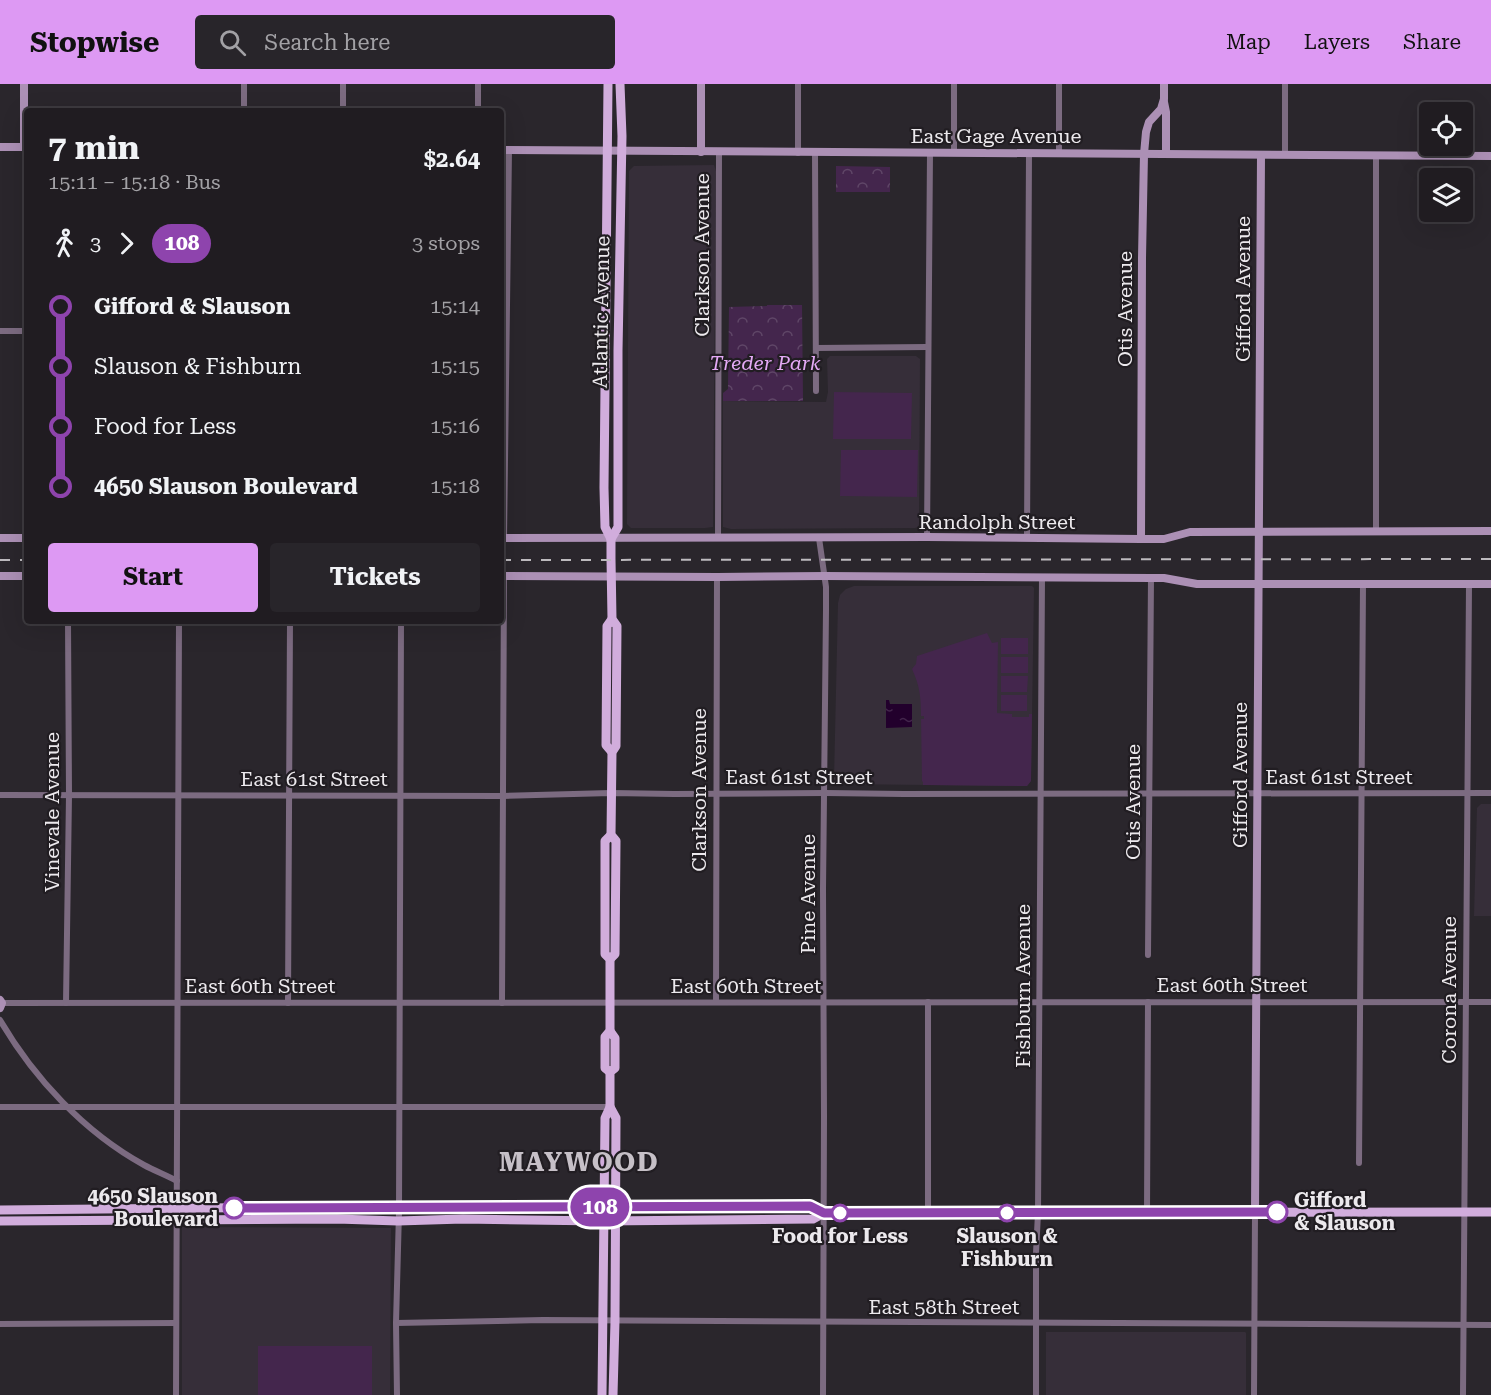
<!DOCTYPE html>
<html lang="en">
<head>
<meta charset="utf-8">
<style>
	:root { --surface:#201c21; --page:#28252a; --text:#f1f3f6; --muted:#a2a1a5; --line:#3d3a3f; --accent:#dd99f3 }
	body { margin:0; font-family:"Roboto Serif",serif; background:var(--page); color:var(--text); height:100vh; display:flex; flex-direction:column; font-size:22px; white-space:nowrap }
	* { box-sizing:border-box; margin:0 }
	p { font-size:20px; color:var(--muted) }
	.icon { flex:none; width:33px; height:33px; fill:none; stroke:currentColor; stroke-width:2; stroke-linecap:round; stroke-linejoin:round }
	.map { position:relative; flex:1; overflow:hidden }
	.drawer { position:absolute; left:24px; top:24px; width:480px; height:516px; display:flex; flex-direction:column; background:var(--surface); border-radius:6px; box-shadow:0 6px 24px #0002,0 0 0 2px var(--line) }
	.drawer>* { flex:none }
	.badge { padding:0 12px; border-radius:20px; font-size:21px; line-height:39px }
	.controls { position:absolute; left:1419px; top:18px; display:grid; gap:12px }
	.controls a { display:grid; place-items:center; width:54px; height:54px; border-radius:6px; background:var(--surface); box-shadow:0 6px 24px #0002,0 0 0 2px var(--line); font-size:30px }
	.map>.badge { position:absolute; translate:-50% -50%; box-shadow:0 0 0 3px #fff }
	.legs { display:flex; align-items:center; gap:9px; height:66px; padding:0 24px; font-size:20px }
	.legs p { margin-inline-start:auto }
	.overview { display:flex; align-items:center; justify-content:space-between; height:102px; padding:0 24px }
	h1 { font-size:33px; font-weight:700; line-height:45px }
	.button { display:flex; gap:12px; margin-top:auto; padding:12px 24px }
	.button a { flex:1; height:69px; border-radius:6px; background:var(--accent); color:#111; font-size:24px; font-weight:700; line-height:69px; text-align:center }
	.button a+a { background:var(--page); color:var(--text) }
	ul { padding:0 24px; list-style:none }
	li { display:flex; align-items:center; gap:21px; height:60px; font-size:22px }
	li i { display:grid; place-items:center; width:9px; height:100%; margin:0 8px; background:currentColor }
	li i::after { content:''; width:15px; height:15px; margin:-8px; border:4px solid; border-radius:50%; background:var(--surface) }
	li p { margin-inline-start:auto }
	li:first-child i { background:linear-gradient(#0000 50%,currentColor 0) }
	li:last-child i { background:linear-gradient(currentColor 50%,#0000 0) }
	header { display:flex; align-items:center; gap:36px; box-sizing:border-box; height:84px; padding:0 30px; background:var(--accent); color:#111 }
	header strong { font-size:28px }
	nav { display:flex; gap:33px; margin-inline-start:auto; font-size:21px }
	.search { width:420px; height:54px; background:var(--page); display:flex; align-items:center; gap:15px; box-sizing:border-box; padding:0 21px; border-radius:6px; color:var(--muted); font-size:22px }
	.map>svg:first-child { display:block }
	.built { fill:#362e39 }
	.green { fill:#44264d }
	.forest { fill:url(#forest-crowns) }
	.water { fill:url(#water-ripples) }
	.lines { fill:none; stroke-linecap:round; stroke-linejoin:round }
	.street { stroke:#7c6b81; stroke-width:6 }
	.secondary { stroke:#ac90b5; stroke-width:8 }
	.primary { stroke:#d1addc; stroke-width:9 }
	.rail { stroke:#bdbabe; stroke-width:2; stroke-dasharray:10 10; stroke-linecap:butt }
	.line-1-casing { stroke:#fff; stroke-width:14 }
	.line-1 { stroke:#8e44ad; stroke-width:9 }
	.stop-1-dot { fill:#fff; stroke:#8e44ad; stroke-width:3 }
	.labels { text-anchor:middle; stroke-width:4.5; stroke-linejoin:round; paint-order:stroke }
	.street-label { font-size:20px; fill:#ece9ed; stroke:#211d22 }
	.park-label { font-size:20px; font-style:italic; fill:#e3a9f5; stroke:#211d22 }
	.stop-label { font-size:20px; font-weight:bold; fill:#ece9ed; stroke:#211d22 }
	.district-label { font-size:26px; font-weight:bold; letter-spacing:1.5px; fill:#c6c0c7; stroke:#211d22 }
</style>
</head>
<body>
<header>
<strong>Stopwise</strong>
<div class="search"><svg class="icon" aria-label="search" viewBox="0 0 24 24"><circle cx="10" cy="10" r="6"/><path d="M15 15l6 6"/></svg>Search here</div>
<nav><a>Map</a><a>Layers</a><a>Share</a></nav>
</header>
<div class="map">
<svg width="1491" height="1311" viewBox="0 0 1491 1311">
	<defs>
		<pattern id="forest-crowns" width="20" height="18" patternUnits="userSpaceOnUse" patternTransform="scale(1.5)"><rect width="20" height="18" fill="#44264d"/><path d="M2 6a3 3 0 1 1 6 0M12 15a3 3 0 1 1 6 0" fill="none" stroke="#5f4667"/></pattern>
		<pattern id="water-ripples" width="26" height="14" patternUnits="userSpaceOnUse" patternTransform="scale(1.5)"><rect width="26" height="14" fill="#22002c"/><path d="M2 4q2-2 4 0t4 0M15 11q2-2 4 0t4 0" fill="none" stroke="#42254b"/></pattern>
	</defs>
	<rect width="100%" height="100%" fill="#2a262c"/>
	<g class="built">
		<path d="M714,81L716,87L713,443L705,444H631L627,440L629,87L634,82Z"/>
		<path d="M830,272H916L920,275L919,440L918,443L915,444L731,445L723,443V317L826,318L828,308L827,275Z"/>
		<path d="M854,502H1032L1034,504L1031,697L1027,702L838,700L834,695L838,519L840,511L846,505Z"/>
		<path d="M1481,720H1491V832H1474L1477,724Z"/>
		<path d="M182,1143L391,1144L390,1311H182Z"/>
		<path d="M1046,1248H1245L1246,1249V1311H1046Z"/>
	</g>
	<g class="green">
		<path d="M834,308L912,309L911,355H833Z"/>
		<path d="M841,366H918L917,413L840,412Z"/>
		<path d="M987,549L992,559L998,558L997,629L1012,630V633H1029V630H1032L1031,697L1027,702L923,701V698L922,697L921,635H924V632H921C921,614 920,602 912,585L916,580L917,572Z"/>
		<rect x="1001" y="554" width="27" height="16"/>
		<rect x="1001" y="573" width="27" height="16"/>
		<path d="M1001,592H1028L1027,608H1001Z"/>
		<rect x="1001" y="611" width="26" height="16"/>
		<rect x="258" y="1262" width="114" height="49"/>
	</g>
	<g class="forest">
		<path d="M836,82L890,83V108H836Z"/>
		<path d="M767,221H802L803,317H723V309L728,305L729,223L767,222Z"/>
	</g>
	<path class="water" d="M886,616H889L890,620H912V643L886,644Z"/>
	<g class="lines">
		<g class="street">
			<path d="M798,0V69"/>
			<path d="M244,27V0"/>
			<path d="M343,27V0"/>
			<path d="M478,27V0"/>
			<path d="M815,69L816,307"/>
			<path d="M954,69V0"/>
			<path d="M1059,69V0"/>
			<path d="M1285,71V0"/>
			<path d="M0,247H27"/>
			<path d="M816,264L927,263"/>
			<path d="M1376,448V72"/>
			<path d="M927,453L930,69"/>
			<path d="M504,454L509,66"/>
			<path d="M718,454L719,68"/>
			<path d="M819,454L826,503V526L823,805L824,1032L823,1311"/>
			<path d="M1027,454L1029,69"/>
			<path d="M0,711L503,712L611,709L674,710L825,709L904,710L1491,709"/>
			<path d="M1148,871L1151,494"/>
			<path d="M716,918L717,493"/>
			<path d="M2,919L1491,918"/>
			<path d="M66,919L69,711L68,537"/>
			<path d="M288,919L290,537"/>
			<path d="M502,919L504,492"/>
			<path d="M0,936C34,994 84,1048 144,1081C155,1087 166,1091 177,1097"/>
			<path d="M0,1023H610"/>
			<path d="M1359,1079L1363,500"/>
			<path d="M928,1129V918"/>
			<path d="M1147,1129L1148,918"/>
			<path d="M396,1239L543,1236L1491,1241"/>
			<path d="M0,1240L176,1239"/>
			<path d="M176,1311L179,537"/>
			<path d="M397,1311L396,1239L399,1128L401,537"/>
			<path d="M1036,1311V1169L1038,1129L1042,493"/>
			<path d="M1254,1311L1255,1129"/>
			<path d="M1463,1311L1469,501"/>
		</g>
		<g class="secondary">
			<path d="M1164,18L1166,28V70"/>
			<path d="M0,63H27"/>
			<path d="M24,63V0"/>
			<path d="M501,66L1491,72"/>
			<path d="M701,68V0"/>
			<path d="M0,454H27"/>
			<path d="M501,454L927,453L1141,455H1164L1190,448L1491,447"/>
			<path d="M1141,455L1142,174L1144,70L1146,48L1149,38L1161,25L1164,15V0"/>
			<path d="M0,492H27"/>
			<path d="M501,492L717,493L825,492L1151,494H1164L1197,500H1491"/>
			<path d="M0,916L2,919L0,924"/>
			<path d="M1255,1129L1261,71"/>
		</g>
		<g class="primary">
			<path d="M608,0L604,404L605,443L611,455"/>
			<path d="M612,668L606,661L607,542L612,535"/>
			<path d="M610,875L615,870L616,757L611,751L612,668L616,662L617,542L612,535L611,475V455L618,443V267L622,52L620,0"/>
			<path d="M610,988L605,984V953L610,947V875L605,870V757L611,751"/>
			<path d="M610,1023L616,1034L615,1237L613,1311"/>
			<path d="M0,1126L315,1123L810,1122L824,1129L1491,1128"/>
			<path d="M0,1137L337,1135L398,1137L463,1135L603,1137L813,1135L824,1129"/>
			<path d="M602,1311L605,1034L610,1023V988L615,984V954L610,947"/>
		</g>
		<g class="rail">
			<path d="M0,476H27"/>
			<path d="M501,476L1491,475"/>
		</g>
	</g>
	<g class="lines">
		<g class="line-1-casing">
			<path id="line-1" d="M234,1124L810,1122L824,1129L1277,1128"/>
		</g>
		<use href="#line-1" class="line-1"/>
	</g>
	<g class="stop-1-dot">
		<circle cx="234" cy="1124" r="10"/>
		<circle cx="1277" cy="1128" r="10"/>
		<circle cx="840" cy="1129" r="8"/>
		<circle cx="1007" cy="1129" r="8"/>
	</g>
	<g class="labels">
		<g class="street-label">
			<text x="996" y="59">East Gage Avenue</text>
			<text transform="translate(702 171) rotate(-90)" y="7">Clarkson Avenue</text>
			<text transform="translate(1243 205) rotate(-90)" y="7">Gifford Avenue</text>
			<text transform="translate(1125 225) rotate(-90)" y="7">Otis Avenue</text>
			<text transform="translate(601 228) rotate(-89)" y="7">Atlantic Avenue</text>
			<text x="997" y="445">Randolph Street</text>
			<text transform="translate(1240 691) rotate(-90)" y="7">Gifford Avenue</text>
			<text x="799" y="700">East 61st Street</text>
			<text x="1339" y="700">East 61st Street</text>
			<text x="314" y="702">East 61st Street</text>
			<text transform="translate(699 706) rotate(-90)" y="7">Clarkson Avenue</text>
			<text transform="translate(1133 718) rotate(-90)" y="7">Otis Avenue</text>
			<text transform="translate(52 728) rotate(-90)" y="7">Vinevale Avenue</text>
			<text transform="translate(808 810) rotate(-90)" y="7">Pine Avenue</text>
			<text x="1232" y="908">East 60th Street</text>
			<text x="260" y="909">East 60th Street</text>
			<text x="746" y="909">East 60th Street</text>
			<text transform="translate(1023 902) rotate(-90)" y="7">Fishburn Avenue</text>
			<text transform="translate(1449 906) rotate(-90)" y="7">Corona Avenue</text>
			<text x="944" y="1230">East 58th Street</text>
		</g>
		<g class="park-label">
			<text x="765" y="286">Treder Park</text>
		</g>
		<g class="stop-label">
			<text x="218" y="1119" text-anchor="end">4650 Slauson<tspan x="218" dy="23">Boulevard</tspan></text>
			<text x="1294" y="1123" text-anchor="start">Gifford<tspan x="1294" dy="23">&amp; Slauson</tspan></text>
			<text x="840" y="1159">Food for Less</text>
			<text x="1007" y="1159">Slauson &amp;<tspan x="1007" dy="23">Fishburn</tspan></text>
		</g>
		<g class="district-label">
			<text x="579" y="1087">MAYWOOD</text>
		</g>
	</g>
</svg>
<div class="controls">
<a><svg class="icon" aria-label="locate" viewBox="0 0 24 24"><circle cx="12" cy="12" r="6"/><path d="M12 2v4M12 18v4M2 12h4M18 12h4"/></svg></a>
<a><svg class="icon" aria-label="layers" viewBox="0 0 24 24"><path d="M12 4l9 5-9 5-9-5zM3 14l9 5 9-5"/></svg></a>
</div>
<b class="badge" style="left:600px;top:1123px;background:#8e44ad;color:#fff">108</b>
<section class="drawer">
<div class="overview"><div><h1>7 min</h1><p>15:11 – 15:18 · Bus</p></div><b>$2.64</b></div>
<div class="legs"><svg class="icon" aria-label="walk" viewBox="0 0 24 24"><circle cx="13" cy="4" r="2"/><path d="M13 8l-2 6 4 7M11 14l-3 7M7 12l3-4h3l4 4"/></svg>3<svg class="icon" aria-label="forward" viewBox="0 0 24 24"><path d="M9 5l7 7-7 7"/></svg><b class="badge" style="background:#8e44ad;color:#fff">108</b><p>3 stops</p></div>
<ul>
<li><i style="color:#8e44ad"></i><b>Gifford &amp; Slauson</b><p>15:14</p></li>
<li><i style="color:#8e44ad"></i><span>Slauson &amp; Fishburn</span><p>15:15</p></li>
<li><i style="color:#8e44ad"></i><span>Food for Less</span><p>15:16</p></li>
<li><i style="color:#8e44ad"></i><b>4650 Slauson Boulevard</b><p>15:18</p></li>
</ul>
<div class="button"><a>Start</a><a>Tickets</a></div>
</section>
</div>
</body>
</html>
